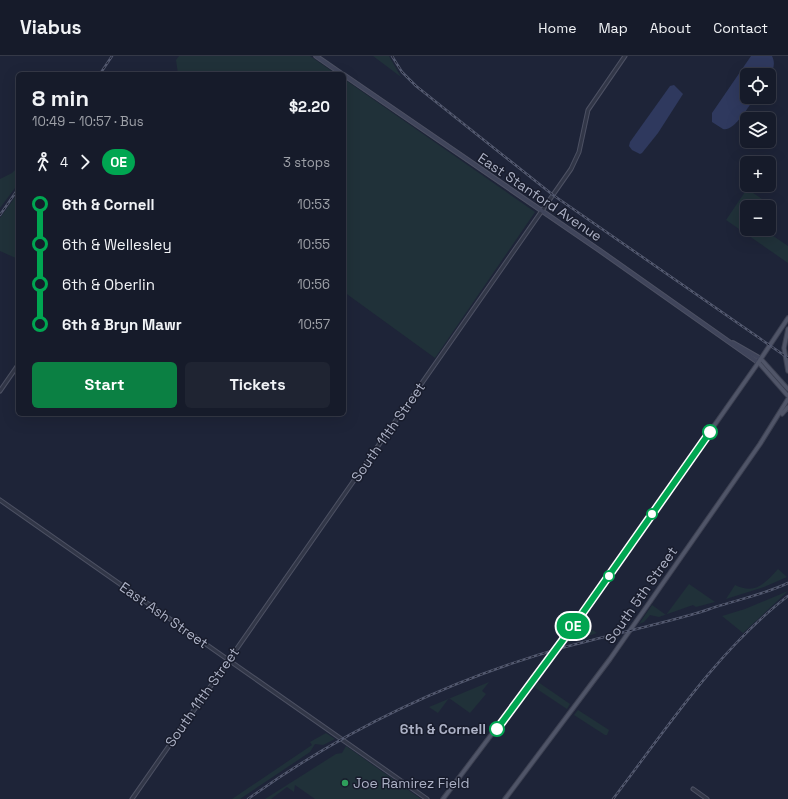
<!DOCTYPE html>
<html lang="en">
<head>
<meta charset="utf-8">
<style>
	:root { --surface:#161b2a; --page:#1f2432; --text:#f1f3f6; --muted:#9ea1a8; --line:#353947; --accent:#0b8043 }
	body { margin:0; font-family:"Space Grotesk",sans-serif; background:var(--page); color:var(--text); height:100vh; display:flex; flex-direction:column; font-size:15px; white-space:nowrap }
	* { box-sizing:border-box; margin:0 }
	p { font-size:13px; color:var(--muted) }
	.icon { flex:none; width:22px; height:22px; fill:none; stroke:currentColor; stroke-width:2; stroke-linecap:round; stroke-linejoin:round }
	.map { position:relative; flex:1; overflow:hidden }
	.drawer { position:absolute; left:16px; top:16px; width:330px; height:344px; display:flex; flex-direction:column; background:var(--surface); border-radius:6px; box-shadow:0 4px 16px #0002,0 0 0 1px var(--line) }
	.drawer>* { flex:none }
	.badge { padding:0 8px; border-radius:13px; font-size:14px; line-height:26px }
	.controls { position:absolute; left:740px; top:12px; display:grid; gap:8px }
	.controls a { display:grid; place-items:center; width:36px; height:36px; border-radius:6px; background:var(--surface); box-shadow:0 4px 16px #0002,0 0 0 1px var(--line); font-size:20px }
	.map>.badge { position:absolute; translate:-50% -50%; box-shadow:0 0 0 2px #fff }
	.legs { display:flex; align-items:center; gap:6px; height:44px; padding:0 16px; font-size:13px }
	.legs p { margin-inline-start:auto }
	.headline { display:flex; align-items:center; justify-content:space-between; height:68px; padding:0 16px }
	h1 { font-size:22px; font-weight:600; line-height:30px }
	.primary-button { display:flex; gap:8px; margin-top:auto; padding:8px 16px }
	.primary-button a { flex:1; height:46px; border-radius:6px; background:var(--accent); color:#fff; font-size:16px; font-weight:600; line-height:46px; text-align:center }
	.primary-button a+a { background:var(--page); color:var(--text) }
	ul { padding:0 16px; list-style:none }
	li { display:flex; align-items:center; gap:14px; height:40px; font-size:15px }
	li i { display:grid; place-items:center; width:6px; height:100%; margin:0 5px; background:currentColor }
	li i::after { content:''; width:10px; height:10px; margin:-5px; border:3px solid; border-radius:50%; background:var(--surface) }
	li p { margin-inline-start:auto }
	li:first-child i { background:linear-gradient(#0000 50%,currentColor 0) }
	li:last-child i { background:linear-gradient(currentColor 50%,#0000 0) }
	header { display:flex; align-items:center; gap:24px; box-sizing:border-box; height:56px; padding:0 20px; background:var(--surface); border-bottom:1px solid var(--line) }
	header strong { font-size:19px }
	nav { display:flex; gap:22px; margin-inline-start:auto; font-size:14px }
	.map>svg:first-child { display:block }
	.green { fill:#203139 }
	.water { fill:#2f395e }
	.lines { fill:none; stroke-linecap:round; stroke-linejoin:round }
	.tertiary-casing { stroke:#4d5163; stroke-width:5 }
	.secondary-casing { stroke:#4d5163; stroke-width:5.5 }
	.primary-casing { stroke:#3c4051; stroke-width:5.5 }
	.tertiary { stroke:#323748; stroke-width:3 }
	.secondary { stroke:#40455b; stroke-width:3.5 }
	.primary { stroke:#505568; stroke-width:3.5 }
	.rail-casing { stroke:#53596f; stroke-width:2.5 }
	.rail { stroke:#181c2c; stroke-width:1; stroke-dasharray:3; stroke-linecap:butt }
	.line-1-casing { stroke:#fff; stroke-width:9 }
	.line-1 { stroke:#00a651; stroke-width:6 }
	.stop-1-dot { fill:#fff; stroke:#00a651; stroke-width:2 }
	.leisure-dot { fill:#2e9e5b; stroke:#181c2c; stroke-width:1.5 }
	.labels { text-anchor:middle; stroke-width:3; stroke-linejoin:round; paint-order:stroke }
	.street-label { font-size:14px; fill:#acb1c5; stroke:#181c2c }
	.stop-label { font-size:14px; font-weight:bold; fill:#acb1c5; stroke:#181c2c; text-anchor:end }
	.poi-label { font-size:14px; fill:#acb1c5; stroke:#181c2c; text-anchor:start }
</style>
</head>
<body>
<header>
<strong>Viabus</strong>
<nav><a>Home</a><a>Map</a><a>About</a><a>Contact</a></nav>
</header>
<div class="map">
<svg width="788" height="743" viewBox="0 0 788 743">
	<rect width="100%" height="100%" fill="#1e2438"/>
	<g class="green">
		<path d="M179,0H310L336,18H178L176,4Z"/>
		<path d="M373,0H389L401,21Z"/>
		<path d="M344,23L535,156L435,302L344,236Z"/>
		<path d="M18,111V128L0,152V123L12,117Z"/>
		<path d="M747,133L777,153L769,164V151H747V173H763L788,190V207L726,164Z"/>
		<path d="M18,137V203L0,195V162Z"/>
		<path d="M778,513L787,521L764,531L726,543L735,529C756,539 765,527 778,513Z"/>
		<path d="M689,528L715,546L696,551L693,549L659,561L650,559L644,566L639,568L652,549L666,559Z"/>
		<path d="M788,535L743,577L722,560L745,553Z"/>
		<path d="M582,567L597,577L588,580L578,578L573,585L566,587Z"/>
		<path d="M489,626L482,635L486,638L470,657L449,642L438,657L429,651Z"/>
		<path d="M538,626L570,648L567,653L534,631Z"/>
		<path d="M578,654L609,674L607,679H605L574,659Z"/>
		<path d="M326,677L335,683L323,689L315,688L310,696L240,743H232L312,689L310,686Z"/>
		<path d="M346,690L421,743H315L295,729L294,736L287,731L271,743H265L336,698L342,697Z"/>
	</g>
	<g class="water">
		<path d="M751,0H772C776,8 773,14 769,21V19H747V41H755C749,50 734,76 723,73L712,66V57Z"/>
		<path d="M674,29L683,38L658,77L642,97L640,98L632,94L629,90L630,86L670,30Z"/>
	</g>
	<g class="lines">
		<g class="tertiary-casing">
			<g id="tertiary">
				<path d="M0,335L18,309"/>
				<path d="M0,444L427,743"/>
				<path d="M693,733L707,743"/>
				<path d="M132,743L571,113L579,96L588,54L625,0"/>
			</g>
		</g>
		<g class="secondary-casing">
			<g id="secondary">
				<path d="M316,0L342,18"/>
				<path d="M344,19L599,194L759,307"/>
				<path d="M733,287L761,303"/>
			</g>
		</g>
		<g class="primary-casing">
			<g id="primary">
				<path d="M788,273L784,292L788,315"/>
				<path d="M761,303L788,333"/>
				<path d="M759,307L788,340"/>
				<path d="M782,358L788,351"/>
				<path d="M443,743L582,558L756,310L788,262"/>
				<path d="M505,743L610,603L760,388L788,343"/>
			</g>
		</g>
		<use href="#tertiary" class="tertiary"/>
		<use href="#secondary" class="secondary"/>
		<use href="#primary" class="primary"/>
		<g class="rail-casing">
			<g id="rail">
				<path d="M392,0L402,16L416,30L553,139L788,302"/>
				<path d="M100,18L112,0"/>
				<path d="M0,159L18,133"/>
				<path d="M248,743C344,674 451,623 565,591C609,579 653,570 697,557C705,555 714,551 722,549C745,542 767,537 788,527"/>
				<path d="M613,743C667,672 717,595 788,540"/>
			</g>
		</g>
		<use href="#rail" class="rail"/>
	</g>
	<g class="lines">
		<g class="line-1-casing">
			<path id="line-1" d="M497,673L577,565L710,376"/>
		</g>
		<use href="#line-1" class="line-1"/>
	</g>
	<g class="stop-1-dot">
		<circle cx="710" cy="376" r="7"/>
		<circle cx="652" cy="458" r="5"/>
		<circle cx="609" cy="520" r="5"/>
		<circle cx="497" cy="673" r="7"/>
	</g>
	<circle class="leisure-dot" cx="345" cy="727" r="4"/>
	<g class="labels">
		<g class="street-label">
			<text transform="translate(540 141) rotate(34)" y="5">East Stanford Avenue</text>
			<text transform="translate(388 376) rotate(-55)" y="5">South 11th Street</text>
			<text transform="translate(641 539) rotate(-55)" y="5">South 5th Street</text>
			<text transform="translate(164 559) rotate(35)" y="5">East Ash Street</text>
			<text transform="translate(202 641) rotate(-55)" y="5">South 11th Street</text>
		</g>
		<g class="stop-label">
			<text x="486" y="678">6th &amp; Cornell</text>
		</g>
		<g class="poi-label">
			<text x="353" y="732">Joe Ramirez Field</text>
		</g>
	</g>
</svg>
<div class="controls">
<a><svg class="icon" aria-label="locate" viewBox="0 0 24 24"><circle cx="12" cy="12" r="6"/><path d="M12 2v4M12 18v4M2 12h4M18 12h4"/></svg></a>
<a><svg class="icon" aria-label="layers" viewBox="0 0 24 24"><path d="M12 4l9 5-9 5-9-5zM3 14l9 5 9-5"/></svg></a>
<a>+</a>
<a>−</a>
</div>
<b class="badge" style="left:573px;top:570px;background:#00a651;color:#fff">0E</b>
<section class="drawer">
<div class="headline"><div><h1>8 min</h1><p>10:49 – 10:57 · Bus</p></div><b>$2.20</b></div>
<div class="legs"><svg class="icon" aria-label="walk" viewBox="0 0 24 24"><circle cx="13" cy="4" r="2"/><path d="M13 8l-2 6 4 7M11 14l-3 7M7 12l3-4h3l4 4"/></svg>4<svg class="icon" aria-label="forward" viewBox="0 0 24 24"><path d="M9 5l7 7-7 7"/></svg><b class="badge" style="background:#00a651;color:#fff">0E</b><p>3 stops</p></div>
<ul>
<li><i style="color:#00a651"></i><b>6th &amp; Cornell</b><p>10:53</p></li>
<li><i style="color:#00a651"></i><span>6th &amp; Wellesley</span><p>10:55</p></li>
<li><i style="color:#00a651"></i><span>6th &amp; Oberlin</span><p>10:56</p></li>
<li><i style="color:#00a651"></i><b>6th &amp; Bryn Mawr</b><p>10:57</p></li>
</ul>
<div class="primary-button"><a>Start</a><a>Tickets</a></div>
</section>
</div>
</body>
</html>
